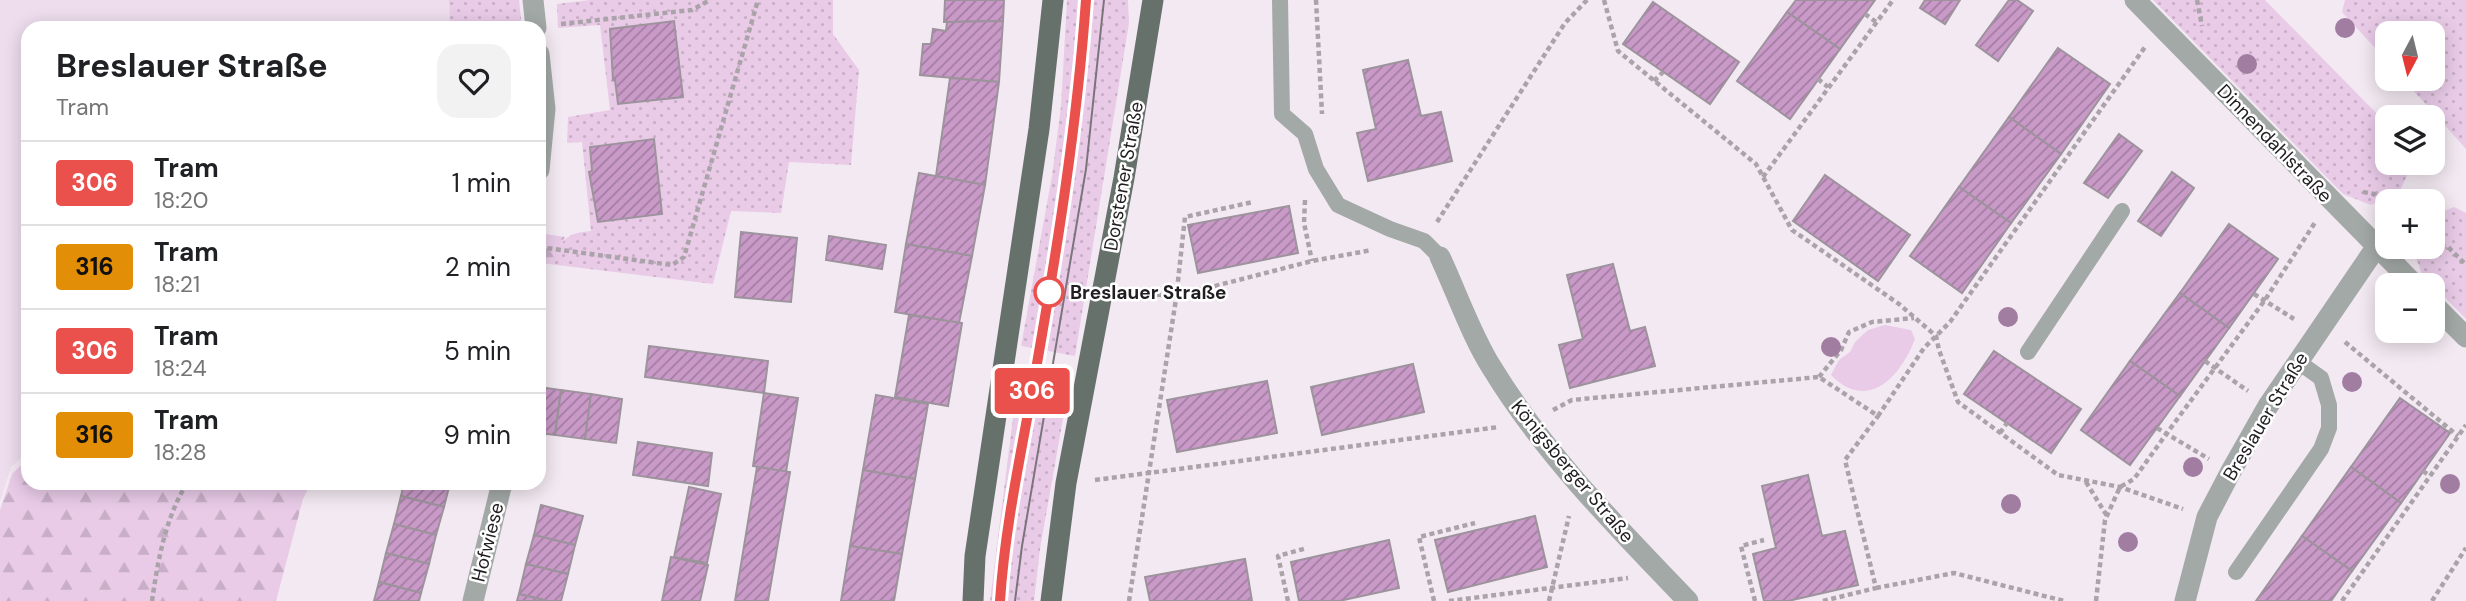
<!DOCTYPE html>
<html lang="en">
<head>
<meta charset="utf-8">
<style>
	:root { --surface:#fff; --page:#f2f2f2; --text:#202124; --muted:#757577; --line:#e0e0e0 }
	body { margin:0; font-family:"DM Sans",sans-serif; background:var(--page); color:var(--text); height:100vh; display:flex; flex-direction:column; font-size:26px; white-space:nowrap }
	* { box-sizing:border-box; margin:0 }
	p { font-size:23px; color:var(--muted) }
	.icon { flex:none; width:38px; height:38px; fill:none; stroke:currentColor; stroke-width:2; stroke-linecap:round; stroke-linejoin:round }
	.map { position:relative; flex:1; overflow:hidden }
	.panel { position:absolute; left:21px; top:21px; width:525px; height:469px; display:flex; flex-direction:column; background:var(--surface); border-radius:21px; box-shadow:0 4px 18px #0003 }
	.panel>* { flex:none }
	.badge { padding:0 14px; border-radius:5px; font-size:24px; line-height:46px }
	.needle { width:46px; rotate:187deg }
	.controls { position:absolute; left:2375px; top:21px; display:grid; gap:14px }
	.controls a { display:grid; place-items:center; width:70px; height:70px; border-radius:14px; background:var(--surface); box-shadow:0 4px 18px #0003; font-size:35px }
	.map>.badge { position:absolute; translate:-50% -50%; box-shadow:0 0 0 4px #fff }
	.round { display:grid; place-items:center; flex:none; width:74px; height:74px; border-radius:21px; background:var(--page) }
	.head { display:flex; align-items:center; justify-content:space-between; height:119px; padding:0 35px }
	h1 { font-size:33px; font-weight:700; line-height:52px }
	ul { padding:0; list-style:none }
	li { display:flex; align-items:center; gap:21px; height:84px; padding:0 35px; border-top:2px solid var(--line) }
	li div { flex:1 }
	li b { display:block; font-size:26px }
	li em { font-style:normal }
	li .badge { min-width:77px; font-weight:700; text-align:center }
	.map>svg:first-child { display:block }
	.built { fill:#eddded }
	.grass { fill:url(#grass-dots) }
	.forest { fill:url(#forest-firs) }
	.park { fill:#e9cbe8 }
	.building { fill:url(#building-hatch); stroke:#9d939c; stroke-width:2 }
	.lines { fill:none; stroke-linecap:round; stroke-linejoin:round }
	.path { stroke:#aba3aa; stroke-width:4.5; stroke-dasharray:5 3.5; stroke-linecap:butt }
	.service { stroke:#a3a9a6; stroke-width:16 }
	.minor { stroke:#a3a9a6; stroke-width:21 }
	.primary { stroke:#67716c; stroke-width:21 }
	.tram { stroke:#7b757b; stroke-width:2 }
	.tree { fill:#a17da1 }
	.line-casing { stroke:#fff; stroke-width:16 }
	.line { stroke:#ea504c; stroke-width:10 }
	.stop-dot { fill:#fff; stroke:#ea504c; stroke-width:3.5 }
	.labels { text-anchor:middle; stroke-width:5; stroke-linejoin:round; paint-order:stroke }
	.street-label { font-size:19px; fill:#211e21; stroke:#fff }
	.stop-label { font-size:19px; font-weight:bold; fill:#211e21; stroke:#fff; text-anchor:start }
</style>
</head>
<body>
<div class="map">
<svg width="2466" height="601" viewBox="0 0 2466 601">
	<defs>
		<pattern id="grass-dots" width="8" height="8" patternUnits="userSpaceOnUse" patternTransform="scale(1.75)"><rect width="8" height="8" fill="#e9cbe8"/><path d="M2 2h.1M6 6h.1" fill="none" stroke="#c8aec7" stroke-width="1.8" stroke-linecap="round"/></pattern>
		<pattern id="forest-firs" width="22" height="20" patternUnits="userSpaceOnUse" patternTransform="scale(1.75)"><rect width="22" height="20" fill="#e9cbe8"/><path d="M5 1l3.5 6h-7zM16 11l3.5 6h-7z" fill="#c8aec7"/></pattern>
		<pattern id="building-hatch" width="6" height="6" patternUnits="userSpaceOnUse" patternTransform="scale(1.75)"><rect width="6" height="6" fill="#c99ac8"/><path d="M-1 1l2-2M0 6l6-6M5 7l2-2" fill="none" stroke="#a37da2"/></pattern>
	</defs>
	<rect width="100%" height="100%" fill="#f3e9f2"/>
	<path class="built" d="M0,0H449L450,28H28V452L11,467L0,501Z"/>
	<g class="grass">
		<path d="M449,0H519L522,28H450Z"/>
		<path d="M590,0H833V34L859,70L851,165L789,162L781,213L731,211L713,284L549,264C562,242 563,233 591,231L582,142L567,143L568,117L610,110L600,25L558,28L557,4Z"/>
		<path d="M1067,0H1128L1129,23L1075,356L1021,346L1052,176L1061,106Z"/>
		<path d="M2153,0H2265L2387,124V163H2410L2411,166L2399,193L2371,205L2343,194Z"/>
		<path d="M2345,0H2466V149L2403,79H2432V33H2387V61L2342,12Z"/>
		<path d="M2454,207L2466,213V319L2422,274L2412,247H2432L2433,215Z"/>
		<path d="M1019,370L1070,379L1040,549L1034,601H990Z"/>
	</g>
	<g class="forest">
		<path d="M539,233L565,237L549,264L539,263Z"/>
		<path d="M28,459V483H311L303,499L276,601H0V510L12,474Z"/>
	</g>
	<path class="park" d="M1885,325L1911,330L1915,339C1901,376 1868,413 1831,375L1839,360L1850,352L1855,342L1868,330Z"/>
	<g class="building">
		<path d="M945,0H1004L1003,21L944,22Z"/>
		<path d="M1796,0H1875L1840,49L1787,12Z"/>
		<path d="M1925,0H1960L1945,24L1920,8Z"/>
		<path d="M2009,0H2017L2033,11L1998,61L1976,45Z"/>
		<path d="M1653,2L1739,62L1710,104L1623,44Z"/>
		<path d="M1787,12L1840,49L1790,119L1737,81Z"/>
		<path d="M674,21L683,97L618,104L615,80H613L610,29Z"/>
		<path d="M1003,21L999,82L920,75L923,44H931L933,29L946,31L947,22Z"/>
		<path d="M2058,48L2110,84L2061,154L2009,117Z"/>
		<path d="M1408,60L1421,116L1441,112L1452,161L1368,181L1357,133L1376,129L1363,70Z"/>
		<path d="M950,78L999,82L985,185L936,176Z"/>
		<path d="M2009,117L2061,154L2011,223L1959,187Z"/>
		<path d="M2119,134L2142,151L2108,198L2084,183Z"/>
		<path d="M654,139L662,214L598,222L589,172L592,171L590,147Z"/>
		<path d="M2172,172L2194,188L2161,236L2138,221Z"/>
		<path d="M919,173L985,185L972,256L906,244Z"/>
		<path d="M1825,175L1910,235L1878,281L1793,221Z"/>
		<path d="M1959,187L2011,223L1962,293L1910,256Z"/>
		<path d="M1289,206L1298,253L1198,273L1188,225Z"/>
		<path d="M2229,224L2278,259L2229,328L2180,293Z"/>
		<path d="M741,232L797,238L791,302L735,297Z"/>
		<path d="M829,236L886,245L882,269L826,260Z"/>
		<path d="M906,244L972,256L959,323L895,312Z"/>
		<path d="M1613,264L1630,331L1645,327L1655,366L1570,388L1559,345L1583,339L1567,275Z"/>
		<path d="M2180,293L2229,328L2180,396L2130,361Z"/>
		<path d="M909,315L962,323L948,406L895,397Z"/>
		<path d="M649,346L768,361L764,393L645,377Z"/>
		<path d="M1994,351L2081,409L2051,453L1964,394Z"/>
		<path d="M2130,361L2180,396L2130,465L2081,430Z"/>
		<path d="M1413,364L1424,412L1322,435L1311,387Z"/>
		<path d="M1267,381L1277,433L1177,452L1167,400Z"/>
		<path d="M539,387L561,390L555,435L539,433Z"/>
		<path d="M561,390L591,394L585,439L555,435Z"/>
		<path d="M764,393L798,398L786,472L753,466Z"/>
		<path d="M591,394L622,399L616,443L585,439Z"/>
		<path d="M876,395L928,404L915,479L863,470Z"/>
		<path d="M2400,398L2450,433L2401,503L2351,467Z"/>
		<path d="M638,442L712,453L708,486L633,475Z"/>
		<path d="M757,467L790,472L768,601H735Z"/>
		<path d="M2351,467L2401,503L2352,571L2302,536Z"/>
		<path d="M863,470L915,479L902,554L850,546Z"/>
		<path d="M1808,475L1822,536L1845,531L1858,585L1788,601H1764L1753,554L1776,548L1762,486Z"/>
		<path d="M404,483H450L444,507L401,496Z"/>
		<path d="M689,487L721,494L707,563L674,557Z"/>
		<path d="M401,496L444,507L436,535L394,524Z"/>
		<path d="M541,505L583,516L575,545L534,535Z"/>
		<path d="M1535,516L1547,567L1448,592L1435,540Z"/>
		<path d="M394,524L436,535L429,564L386,553Z"/>
		<path d="M534,535L575,545L568,574L526,564Z"/>
		<path d="M2302,536L2352,571L2331,601H2256Z"/>
		<path d="M1389,540L1399,588L1339,601H1299L1291,562Z"/>
		<path d="M850,546L902,554L894,601H841Z"/>
		<path d="M386,553L429,564L421,593L379,582Z"/>
		<path d="M671,557L708,565L700,601H662Z"/>
		<path d="M1245,559L1252,601H1150L1145,577Z"/>
		<path d="M526,564L568,574L561,601H548L519,594Z"/>
		<path d="M379,582L421,593L419,601H374Z"/>
		<path d="M519,594L548,601H517Z"/>
	</g>
	<g class="lines">
		<g class="path">
			<path d="M1316,0L1322,114"/>
			<path d="M1604,0L1618,51L1756,164L1792,230L1899,304L1936,336L1939,350L1958,402L2058,475L2120,487L2183,509"/>
			<path d="M2197,0L2202,26"/>
			<path d="M1865,14L1876,22"/>
			<path d="M561,24L692,10L710,0"/>
			<path d="M1818,79L1828,87"/>
			<path d="M1654,81L1663,72"/>
			<path d="M1763,177L1893,0"/>
			<path d="M2363,192L2374,194L2387,209"/>
			<path d="M1305,200L1304,223L1312,261"/>
			<path d="M1437,222L1565,23L1587,0"/>
			<path d="M2432,245L2447,246L2466,265"/>
			<path d="M539,247L672,265L684,257L758,0"/>
			<path d="M1131,293L1176,296L1312,261L1372,250"/>
			<path d="M2254,294L2294,319"/>
			<path d="M2345,342L2458,436"/>
			<path d="M2205,361L2248,391"/>
			<path d="M1029,363L1062,370"/>
			<path d="M1819,377L1841,350L1849,332L1872,322L1914,318"/>
			<path d="M1553,410L1572,400L1819,377L1878,416L1924,348L1950,322L2145,47"/>
			<path d="M2157,428L2209,459"/>
			<path d="M2000,433L2007,423"/>
			<path d="M2423,471L2430,476"/>
			<path d="M1095,480L1499,427"/>
			<path d="M2086,482L2107,516"/>
			<path d="M1876,588L1954,573L2064,601"/>
			<path d="M152,601C158,560 165,519 187,483"/>
			<path d="M1129,601L1176,299L1185,217L1253,202"/>
			<path d="M1288,601L1278,556L1307,548"/>
			<path d="M1434,601L1419,537L1475,523"/>
			<path d="M1449,601L1628,578"/>
			<path d="M1549,601L1569,516"/>
			<path d="M1755,601L1741,546L1764,540"/>
			<path d="M1823,601L1876,588L1845,460L1878,416"/>
			<path d="M2096,601L2105,520L2120,487L2134,479L2167,433L2265,300L2316,221"/>
			<path d="M2342,601L2466,425"/>
			<path d="M2432,601L2466,548"/>
		</g>
		<g class="service">
			<path d="M1280,0L1282,114L1305,134L1316,169L1338,205L1390,229L1424,241L1440,257"/>
			<path d="M2028,352L2122,211"/>
			<path d="M2236,572L2321,449L2329,428V405L2321,378L2297,361"/>
		</g>
		<g class="minor">
			<path d="M533,0L536,28"/>
			<path d="M2135,0L2415,285"/>
			<path d="M539,54L545,109L539,170"/>
			<path d="M1440,257C1456,291 1472,337 1492,368C1545,455 1618,528 1688,601"/>
			<path d="M2432,303L2466,337"/>
			<path d="M473,601L502,483"/>
			<path d="M2185,601L2207,517L2230,473L2268,406L2377,246"/>
		</g>
		<g class="primary">
			<path d="M973,601L975,556L1039,129L1053,0"/>
			<path d="M1051,601L1066,483L1124,178L1153,0"/>
		</g>
		<g class="tram">
			<path d="M1000,601L1016,486L1070,167L1086,0"/>
			<path d="M1015,601L1022,546L1086,169L1104,0"/>
		</g>
	</g>
	<g class="tree">
		<circle cx="2345" cy="28" r="10"/>
		<circle cx="2247" cy="64" r="10"/>
		<circle cx="2008" cy="317" r="10"/>
		<circle cx="1831" cy="347" r="10"/>
		<circle cx="2352" cy="382" r="10"/>
		<circle cx="2193" cy="467" r="10"/>
		<circle cx="2450" cy="484" r="10"/>
		<circle cx="2011" cy="504" r="10"/>
		<circle cx="2128" cy="542" r="10"/>
	</g>
	<g class="lines">
		<g class="line-casing">
			<path id="line" d="M1000,601C1005,525 1022,449 1035,375C1057,250 1077,126 1086,0"/>
		</g>
		<use href="#line" class="line"/>
	</g>
	<circle class="stop-dot" cx="1049" cy="292" r="14"/>
	<g class="labels">
		<g class="street-label">
			<text transform="translate(2275 143) rotate(46)" y="7">Dinnendahlstraße</text>
			<text transform="translate(1123 176) rotate(-80)" y="7">Dorstener Straße</text>
			<text transform="translate(2265 416) rotate(-59)" y="7">Breslauer Straße</text>
			<text transform="translate(1573 471) rotate(50)" y="7">Königsberger Straße</text>
			<text transform="translate(487 542) rotate(-76)" y="7">Hofwiese</text>
		</g>
		<g class="stop-label">
			<text x="1070" y="299">Breslauer Straße</text>
		</g>
	</g>
</svg>
<div class="controls">
<a><svg class="needle" viewBox="-14 -14 28 28"><path d="M0-13l5 13h-10z" fill="#e53935"/><path d="M0 13l5-13h-10z" fill="#757577"/></svg></a>
<a><svg class="icon" aria-label="layers" viewBox="0 0 24 24"><path d="M12 4l9 5-9 5-9-5zM3 14l9 5 9-5"/></svg></a>
<a>+</a>
<a>−</a>
</div>
<b class="badge" style="left:1032px;top:391px;background:#ea504c;color:#fff">306</b>
<section class="panel">
<div class="head"><div><h1>Breslauer Straße</h1><p>Tram</p></div><a class="round"><svg class="icon" aria-label="heart" viewBox="0 0 24 24"><path d="M12 20l-8-8c-3-5 5-10 8-4 3-6 11-1 8 4z"/></svg></a></div>
<ul>
<li><span class="badge" style="background:#ea504c;color:#fff">306</span><div><b>Tram</b><p>18:20</p></div><em>1 min</em></li>
<li><span class="badge" style="background:#e28e07;color:#111">316</span><div><b>Tram</b><p>18:21</p></div><em>2 min</em></li>
<li><span class="badge" style="background:#ea504c;color:#fff">306</span><div><b>Tram</b><p>18:24</p></div><em>5 min</em></li>
<li><span class="badge" style="background:#e28e07;color:#111">316</span><div><b>Tram</b><p>18:28</p></div><em>9 min</em></li>
</ul>
</section>
</div>
</body>
</html>
